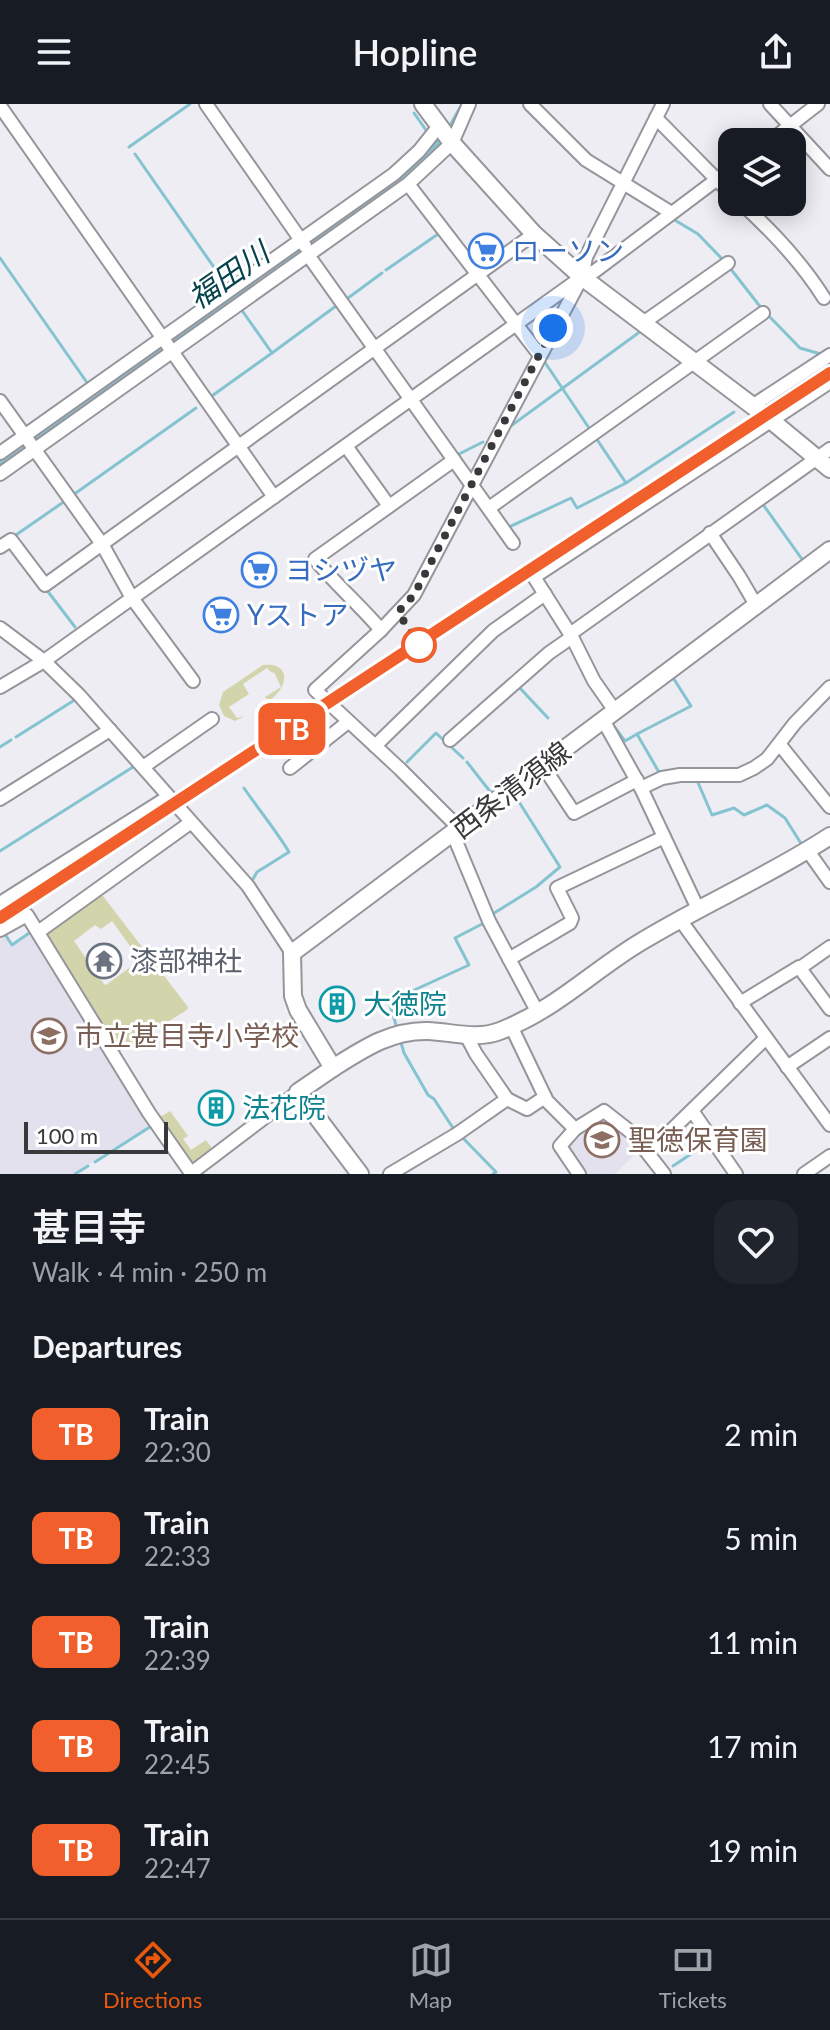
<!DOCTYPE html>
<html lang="en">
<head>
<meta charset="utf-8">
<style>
	:root { --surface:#171b24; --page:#20242c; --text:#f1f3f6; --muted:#9ea1a6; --line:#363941; --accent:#ea580c }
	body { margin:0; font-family:Lato,"Noto Sans JP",sans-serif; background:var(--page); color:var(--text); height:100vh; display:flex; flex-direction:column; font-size:30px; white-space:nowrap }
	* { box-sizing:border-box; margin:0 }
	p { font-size:26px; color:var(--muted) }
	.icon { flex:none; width:44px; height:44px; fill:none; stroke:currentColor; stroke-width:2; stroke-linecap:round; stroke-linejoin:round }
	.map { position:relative; height:1070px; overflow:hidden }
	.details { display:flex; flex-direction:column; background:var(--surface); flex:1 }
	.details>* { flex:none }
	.badge { padding:0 16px; border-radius:12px; font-size:28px; line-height:52px }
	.buttons { position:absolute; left:718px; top:24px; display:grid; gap:16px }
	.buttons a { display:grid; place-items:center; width:88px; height:88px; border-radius:16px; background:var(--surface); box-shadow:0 4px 20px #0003; font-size:40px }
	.scale { position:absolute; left:24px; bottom:20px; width:144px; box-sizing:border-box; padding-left:8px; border:4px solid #39393b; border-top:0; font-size:22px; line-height:28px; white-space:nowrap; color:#39393b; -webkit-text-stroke:6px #fff; paint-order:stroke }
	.you { position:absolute; width:40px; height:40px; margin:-20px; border:6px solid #fff; border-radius:50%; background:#1a73e8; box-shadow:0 0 0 12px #1a73e833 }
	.map>.badge { position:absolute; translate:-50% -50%; box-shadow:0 0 0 4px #fff }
	h2 { padding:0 32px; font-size:30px; line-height:72px }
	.round { display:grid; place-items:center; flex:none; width:84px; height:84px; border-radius:24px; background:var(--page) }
	.headline { display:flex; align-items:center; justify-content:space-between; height:136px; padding:0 32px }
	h1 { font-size:38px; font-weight:600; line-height:60px }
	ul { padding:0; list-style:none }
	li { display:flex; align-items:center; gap:24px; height:104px; padding:0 32px }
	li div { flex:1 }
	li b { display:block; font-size:30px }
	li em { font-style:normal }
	li .badge { min-width:88px; font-weight:700; text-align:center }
	header { display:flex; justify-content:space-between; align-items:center; height:104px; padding:0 32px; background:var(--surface); font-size:36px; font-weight:600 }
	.dock { display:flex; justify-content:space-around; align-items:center; height:112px; border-top:2px solid var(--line); background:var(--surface); font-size:22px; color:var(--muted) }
	.dock a { display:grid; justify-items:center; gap:4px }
	.dock .current { color:var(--accent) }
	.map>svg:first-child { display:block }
	.built { fill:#e3e1ee }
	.green { fill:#d2d5ab; fill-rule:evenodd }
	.water { fill:#84c3d0 }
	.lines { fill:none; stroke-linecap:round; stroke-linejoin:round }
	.stream { stroke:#84c3d0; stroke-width:3 }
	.minor-casing { stroke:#96959b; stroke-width:16 }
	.major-casing { stroke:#96959b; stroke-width:20 }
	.minor { stroke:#fff; stroke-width:12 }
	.major { stroke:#fff; stroke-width:16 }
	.rail { stroke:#7a7a7e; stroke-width:3; stroke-dasharray:12 6; stroke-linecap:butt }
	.line-casing { stroke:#fff; stroke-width:18 }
	.line { stroke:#f05f2c; stroke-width:12 }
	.walk { stroke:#39393b; stroke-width:8; stroke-dasharray:0 14.4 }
	.stop-dot { fill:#fff; stroke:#f05f2c; stroke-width:4 }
	.labels { text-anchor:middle; stroke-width:6; stroke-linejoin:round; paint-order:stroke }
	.shop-label { font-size:28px; fill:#366cbe; stroke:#fff; text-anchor:start }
	.street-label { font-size:28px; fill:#39393b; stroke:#fff }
	.worship-label { font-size:28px; fill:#5b616d; stroke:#fff; text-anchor:start }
	.culture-label { font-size:28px; fill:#0d838f; stroke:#fff; text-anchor:start }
	.education-label { font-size:28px; fill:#785e54; stroke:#fff; text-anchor:start }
	.water-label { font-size:30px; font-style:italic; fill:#06424c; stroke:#fff }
</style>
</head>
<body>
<header><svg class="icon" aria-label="menu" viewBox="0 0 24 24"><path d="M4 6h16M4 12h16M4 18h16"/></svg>Hopline<svg class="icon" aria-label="share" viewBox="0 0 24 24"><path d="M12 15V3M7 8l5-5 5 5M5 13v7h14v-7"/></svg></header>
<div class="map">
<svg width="830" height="1070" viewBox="0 0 830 1070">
	<rect width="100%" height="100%" fill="#eeedf4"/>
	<g class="built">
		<path d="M2,828L12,842L34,828L153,1020L73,1070H0V829Z"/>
		<path d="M604,1012L641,1044L615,1070H582L565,1042L579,1027Z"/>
	</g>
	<g class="green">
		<path d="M263,561C293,558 288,585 268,597L265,593L281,583L274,568L272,569L267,564L243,580L249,590L229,603L237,614L245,612L235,617L224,612L219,601L223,588Z"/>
		<path d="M97,790L103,792L188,903L187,906L119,948L45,833L47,826ZM112,817L140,856L106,881L104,880L74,837L95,821L101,825Z"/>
		<path d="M170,1007L188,1032L183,1035L191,1046L206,1036L214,1047L192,1064L157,1015Z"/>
	</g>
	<path class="water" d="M439,27L447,38L417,68L0,366V354L396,73Z"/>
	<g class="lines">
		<g class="stream">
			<path d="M414,9L428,29"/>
			<path d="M448,25L462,0"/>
			<path d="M129,43L190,0"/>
			<path d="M135,50L227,182"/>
			<path d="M673,115L698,130L725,158"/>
			<path d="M0,154L88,280"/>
			<path d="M730,164L762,205"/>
			<path d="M386,166L441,128"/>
			<path d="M344,197L382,169"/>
			<path d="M767,210L800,244L824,251"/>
			<path d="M272,249L336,202"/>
			<path d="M542,254L591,327"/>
			<path d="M209,294L272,249L241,205"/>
			<path d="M508,324L641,227"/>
			<path d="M596,334L626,379L734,308"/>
			<path d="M457,351L483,338"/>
			<path d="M73,391L196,304"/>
			<path d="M762,399L804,458"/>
			<path d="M507,424L571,394L577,404L626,379"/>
			<path d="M13,433L65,397"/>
			<path d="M46,485L75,523"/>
			<path d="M518,582L548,614"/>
			<path d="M610,617L625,637L637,630L660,670"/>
			<path d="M637,630L691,602L672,572"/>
			<path d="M16,633L73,597"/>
			<path d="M0,643L11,636"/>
			<path d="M407,658L436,629L463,654"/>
			<path d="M467,658L492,690"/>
			<path d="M696,674L712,711L734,704L744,711L767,701L785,714L802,741"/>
			<path d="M244,684C259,706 275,725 289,748L257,768L253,775"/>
			<path d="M0,747L133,663"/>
			<path d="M491,811L536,783L560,763L514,690"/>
			<path d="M3,827L12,841L32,827"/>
			<path d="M410,888L469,861L455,834L484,819"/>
			<path d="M396,921L389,897L405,891"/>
			<path d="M400,935L404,949L428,991L434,995L455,1027"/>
			<path d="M460,1031L496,1068L493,1070"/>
			<path d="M95,1058L153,1021"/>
			<path d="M673,1062L709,1038"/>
			<path d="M75,1070L88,1062"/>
		</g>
		<g class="minor-casing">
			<g id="minor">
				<path d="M206,0L305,142"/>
				<path d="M530,0L586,56L670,108"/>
				<path d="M770,0L830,65"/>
				<path d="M0,2L274,393"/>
				<path d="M656,14L732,91"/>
				<path d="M769,38L818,0"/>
				<path d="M408,80L539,250"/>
				<path d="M740,98C771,126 802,159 824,194"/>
				<path d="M308,151L513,439"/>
				<path d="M643,219L728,159"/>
				<path d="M0,297L102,440L132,494L193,577"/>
				<path d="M752,302L830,251"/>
				<path d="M346,342L389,402"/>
				<path d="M0,349L394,70L419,47L439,22"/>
				<path d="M0,370L408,80L452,39L469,0"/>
				<path d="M489,404L763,209"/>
				<path d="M710,429L739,472L756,501"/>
				<path d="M0,443L11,436L45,481L534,130"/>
				<path d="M0,524L44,557L79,591L248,782L292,849"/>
				<path d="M381,526C360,501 335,480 315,455L454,356"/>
				<path d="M570,530L830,345"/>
				<path d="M0,583L44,557L582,173L595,167L732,64"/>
				<path d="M615,607L594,577L572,533L534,473L830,278"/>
				<path d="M603,616L641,684L699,807"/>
				<path d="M450,636L549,549L572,533"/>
				<path d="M780,641L830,703"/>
				<path d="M375,642L493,527L545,490"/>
				<path d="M543,662L574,709L637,676"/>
				<path d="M143,663L212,615"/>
				<path d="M290,664L348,618"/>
				<path d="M641,684L662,674L680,671H739L754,664L767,655L795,619L830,583"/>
				<path d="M0,695L110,626"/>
				<path d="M460,725L400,665L315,586L381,526L414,491L582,173L586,153L663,0"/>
				<path d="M453,730L489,817L538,909"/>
				<path d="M808,747L830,778"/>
				<path d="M0,799L168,693"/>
				<path d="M681,817L830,1021"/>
				<path d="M0,826L27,811L149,1009L191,1069"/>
				<path d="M38,828L190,719"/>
				<path d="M509,855L570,819L572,814L557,784L664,733"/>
				<path d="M800,864L830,843"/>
				<path d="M740,899L799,863L830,905"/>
				<path d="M511,922L547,997L575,1025L604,1007L632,1029L664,1070"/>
				<path d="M466,931L476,950L507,995"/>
				<path d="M787,963L830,934"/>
				<path d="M693,1008L736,1070"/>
				<path d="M575,1025L560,1042L579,1070"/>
				<path d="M649,1048L766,934"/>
				<path d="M190,1070L298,988"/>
				<path d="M390,1070L457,1030L507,995L527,1005L545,993"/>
				<path d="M804,1070L830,1052"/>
			</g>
		</g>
		<g class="major-casing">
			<g id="major">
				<path d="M423,0L452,39L534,130L582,173L762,309L830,365"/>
				<path d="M333,964C363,945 391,926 428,927C452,928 477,936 500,927C556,905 590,869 639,839C701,801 769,772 830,732"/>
				<path d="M360,1070L298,988L333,964L298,906L293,892L292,849L830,446"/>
			</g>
		</g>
		<use href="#minor" class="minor"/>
		<use href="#major" class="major"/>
		<path class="rail" d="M0,809L830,263"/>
	</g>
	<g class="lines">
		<g class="line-casing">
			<path id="line" d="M0,814L830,269"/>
		</g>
		<use href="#line" class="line"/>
		<path class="walk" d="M419,541L398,508L414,491L553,224"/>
	</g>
	<defs>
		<g id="supermarket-ring" transform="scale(1.8)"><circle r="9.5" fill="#fff" stroke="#3f7fe0" stroke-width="1.5"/><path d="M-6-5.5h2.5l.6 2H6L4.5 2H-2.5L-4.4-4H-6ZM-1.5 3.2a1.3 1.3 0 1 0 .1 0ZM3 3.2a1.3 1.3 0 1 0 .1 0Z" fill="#3f7fe0"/></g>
		<g id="temple-ring" transform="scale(1.8)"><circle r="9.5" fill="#fff" stroke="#6b7280" stroke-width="1.5"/><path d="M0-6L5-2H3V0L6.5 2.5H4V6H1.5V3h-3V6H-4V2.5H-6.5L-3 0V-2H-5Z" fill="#6b7280"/></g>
		<g id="building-ring" transform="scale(1.8)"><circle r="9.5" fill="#fff" stroke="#0f9aa8" stroke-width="1.5"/><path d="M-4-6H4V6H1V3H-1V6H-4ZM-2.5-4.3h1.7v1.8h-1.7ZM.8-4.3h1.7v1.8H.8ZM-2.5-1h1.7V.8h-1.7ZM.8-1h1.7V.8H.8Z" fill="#0f9aa8"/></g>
		<g id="school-ring" transform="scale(1.8)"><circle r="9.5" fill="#fff" stroke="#8d6e63" stroke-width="1.5"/><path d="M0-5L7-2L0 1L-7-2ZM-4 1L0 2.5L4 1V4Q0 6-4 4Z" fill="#8d6e63"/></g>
	</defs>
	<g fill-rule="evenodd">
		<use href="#supermarket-ring" x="486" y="147"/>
		<use href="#supermarket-ring" x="259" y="466"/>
		<use href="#supermarket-ring" x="221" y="511"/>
		<use href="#temple-ring" x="104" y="857"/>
		<use href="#building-ring" x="337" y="900"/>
		<use href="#school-ring" x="49" y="932"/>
		<use href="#building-ring" x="216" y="1004"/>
		<use href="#school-ring" x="602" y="1036"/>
	</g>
	<circle class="stop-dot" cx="419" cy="541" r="16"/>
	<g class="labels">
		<g class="shop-label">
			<text x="512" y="157">ローソン</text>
			<text x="285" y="476">ヨシヅヤ</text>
			<text x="247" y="521">Yストア</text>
		</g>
		<g class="street-label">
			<text transform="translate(511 686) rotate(-37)" y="10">西条清須線</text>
		</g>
		<g class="worship-label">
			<text x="130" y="867">漆部神社</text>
		</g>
		<g class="culture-label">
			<text x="363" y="910">大徳院</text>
			<text x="242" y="1014">法花院</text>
		</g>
		<g class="education-label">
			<text x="75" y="942">市立甚目寺小学校</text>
			<text x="628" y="1046">聖徳保育園</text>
		</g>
		<g class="water-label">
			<text transform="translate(229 172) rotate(-35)" y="10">福田川</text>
		</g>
	</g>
</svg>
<div class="buttons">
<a><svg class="icon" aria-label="layers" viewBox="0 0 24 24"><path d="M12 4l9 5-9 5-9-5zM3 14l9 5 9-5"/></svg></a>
</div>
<div class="scale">100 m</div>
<div class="you" style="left:553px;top:224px"></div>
<b class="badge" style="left:292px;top:625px;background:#f05f2c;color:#fff">TB</b>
</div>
<section class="details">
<div class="headline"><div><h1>甚目寺</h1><p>Walk · 4 min · 250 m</p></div><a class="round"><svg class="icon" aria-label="heart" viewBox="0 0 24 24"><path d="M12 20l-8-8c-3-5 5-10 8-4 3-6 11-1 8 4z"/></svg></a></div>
<h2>Departures</h2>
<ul>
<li><span class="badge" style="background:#f05f2c;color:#fff">TB</span><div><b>Train</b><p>22:30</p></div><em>2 min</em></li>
<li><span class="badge" style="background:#f05f2c;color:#fff">TB</span><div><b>Train</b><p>22:33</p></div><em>5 min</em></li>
<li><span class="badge" style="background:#f05f2c;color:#fff">TB</span><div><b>Train</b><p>22:39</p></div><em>11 min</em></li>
<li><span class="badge" style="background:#f05f2c;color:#fff">TB</span><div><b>Train</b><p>22:45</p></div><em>17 min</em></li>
<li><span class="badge" style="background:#f05f2c;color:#fff">TB</span><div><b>Train</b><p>22:47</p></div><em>19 min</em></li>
</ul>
</section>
<nav class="dock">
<a class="current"><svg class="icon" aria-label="directions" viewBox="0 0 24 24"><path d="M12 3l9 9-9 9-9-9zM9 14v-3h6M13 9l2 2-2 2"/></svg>Directions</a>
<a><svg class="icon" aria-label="map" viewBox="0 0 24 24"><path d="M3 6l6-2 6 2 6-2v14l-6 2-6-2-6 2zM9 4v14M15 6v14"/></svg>Map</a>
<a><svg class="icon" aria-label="tickets" viewBox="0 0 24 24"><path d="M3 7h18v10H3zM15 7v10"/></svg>Tickets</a>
</nav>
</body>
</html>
